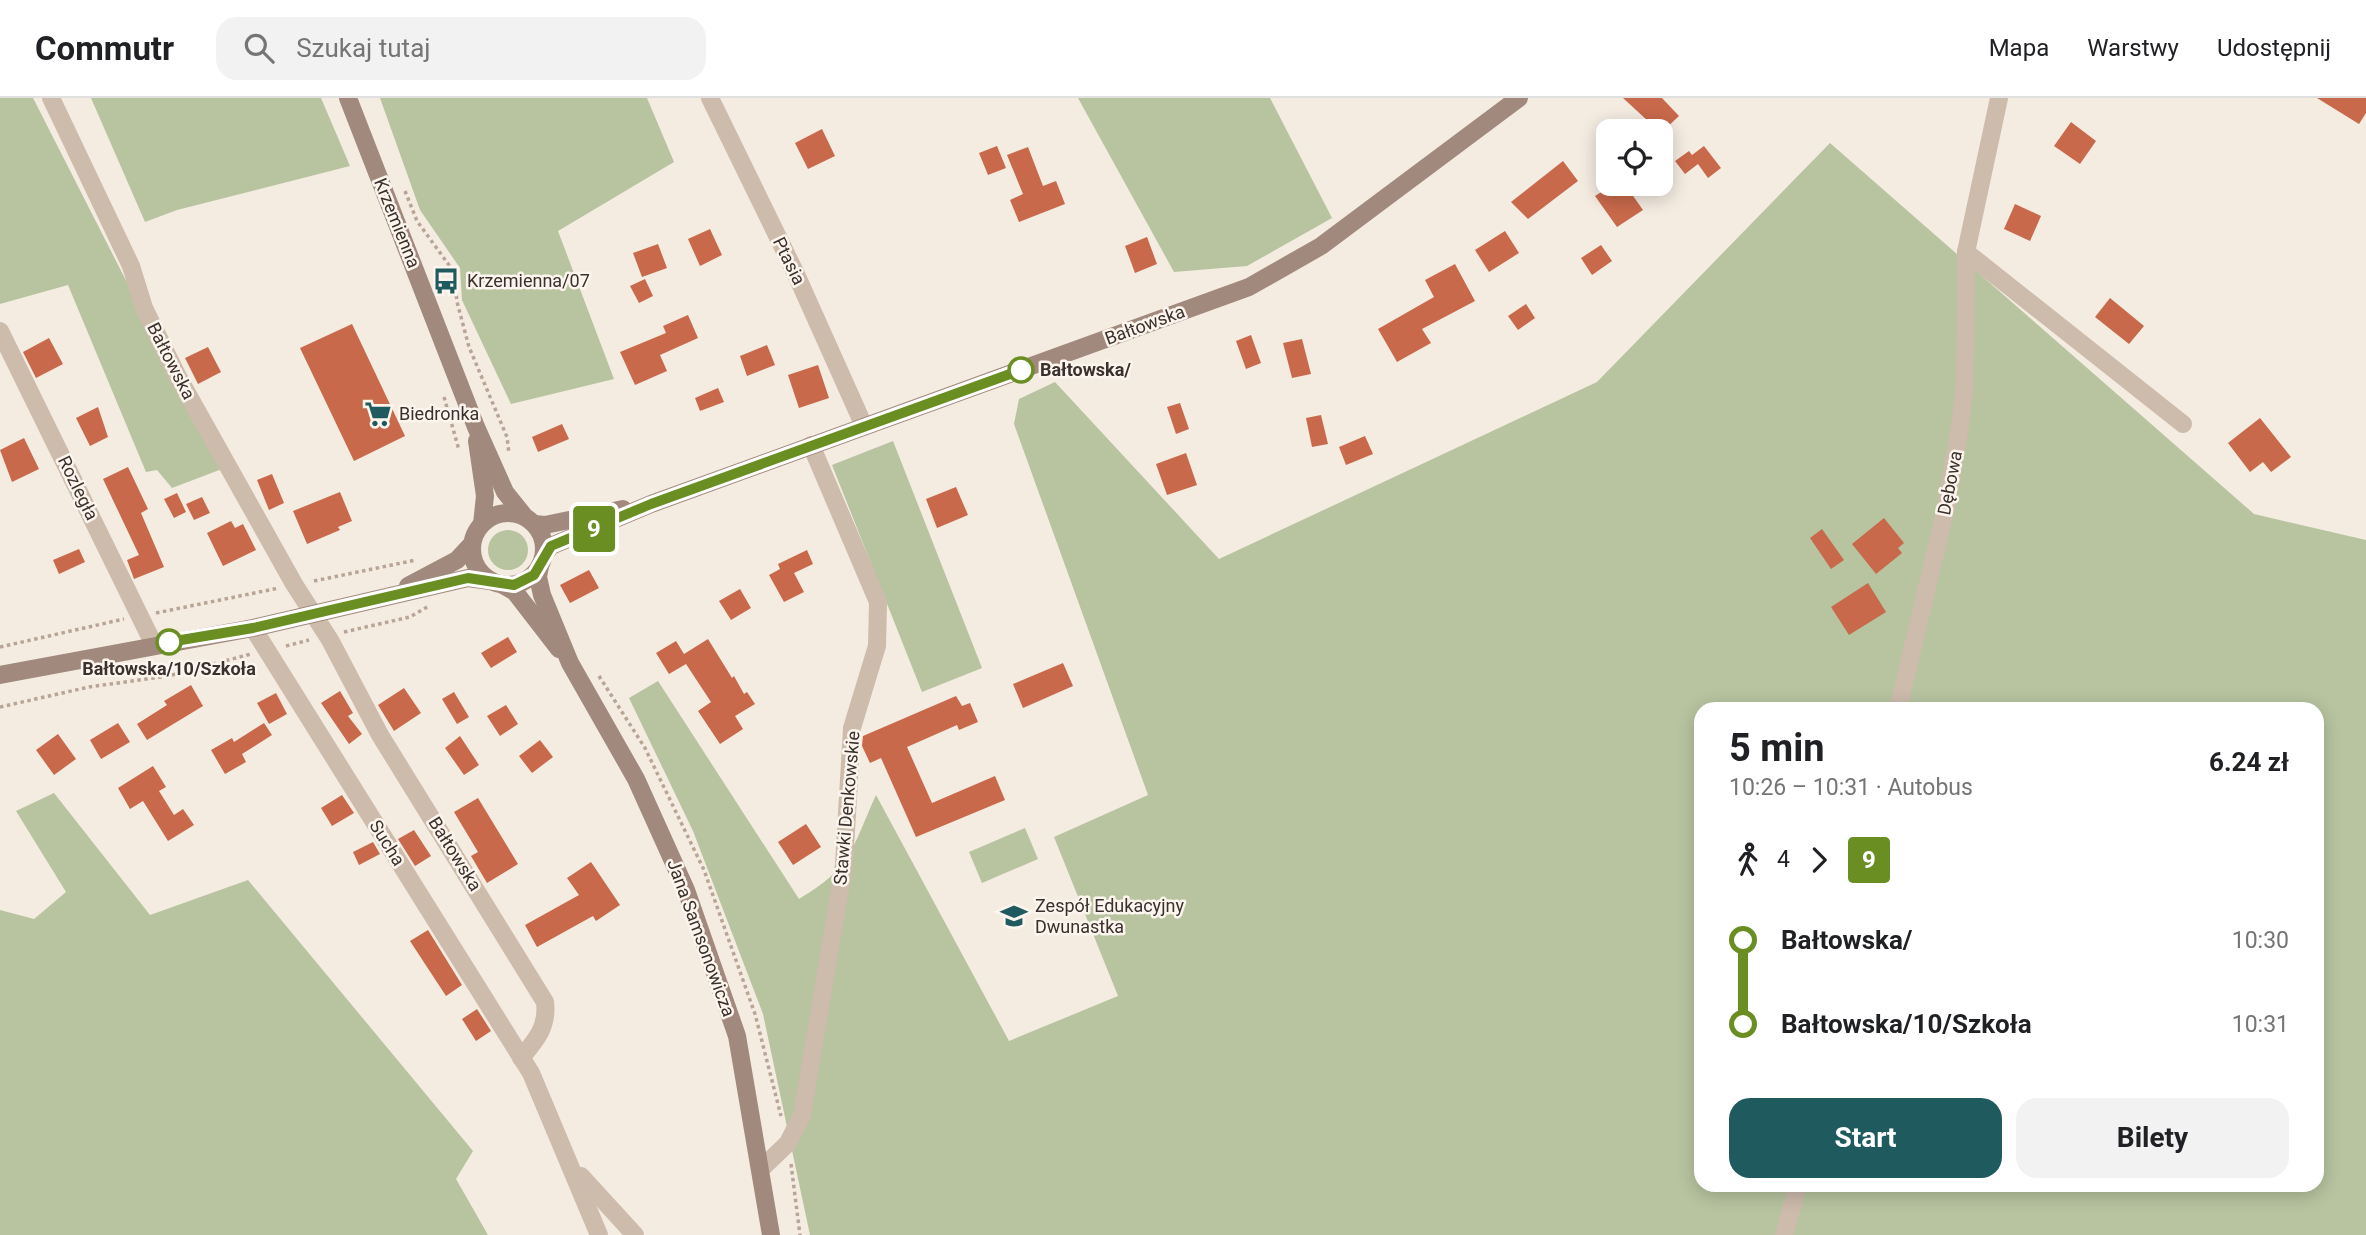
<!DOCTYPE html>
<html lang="pl">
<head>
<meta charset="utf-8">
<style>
	:root { --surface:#fff; --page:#f2f2f2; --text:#202124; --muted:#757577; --line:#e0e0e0; --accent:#1f5a5e }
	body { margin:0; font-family:Roboto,sans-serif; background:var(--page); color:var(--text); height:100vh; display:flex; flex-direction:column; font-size:26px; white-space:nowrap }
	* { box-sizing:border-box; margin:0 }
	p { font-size:23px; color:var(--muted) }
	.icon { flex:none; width:38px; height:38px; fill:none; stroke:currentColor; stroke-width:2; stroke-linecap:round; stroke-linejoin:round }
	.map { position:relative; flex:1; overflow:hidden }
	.drawer { position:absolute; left:1694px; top:604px; width:630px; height:490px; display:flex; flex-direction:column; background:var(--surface); border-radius:21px; box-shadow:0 4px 18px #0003 }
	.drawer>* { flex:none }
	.badge { padding:0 14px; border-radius:5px; font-size:24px; line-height:46px }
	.controls { position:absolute; left:1596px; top:21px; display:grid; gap:14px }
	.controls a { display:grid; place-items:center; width:77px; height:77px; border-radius:14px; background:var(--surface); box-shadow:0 4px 18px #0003; font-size:35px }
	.map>.badge { position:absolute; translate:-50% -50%; box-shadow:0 0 0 4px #fff }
	.legs { display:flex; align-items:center; gap:10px; height:77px; padding:0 35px; font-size:23px }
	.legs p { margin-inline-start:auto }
	.summary { display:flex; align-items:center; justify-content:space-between; height:119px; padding:0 35px }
	h1 { font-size:38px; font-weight:700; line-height:52px }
	.primary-button { display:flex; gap:14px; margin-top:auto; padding:14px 35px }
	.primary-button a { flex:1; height:80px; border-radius:21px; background:var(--accent); color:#fff; font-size:28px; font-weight:700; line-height:80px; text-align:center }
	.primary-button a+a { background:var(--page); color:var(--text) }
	ul { padding:0 35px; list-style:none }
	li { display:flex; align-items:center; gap:24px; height:84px; font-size:26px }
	li i { display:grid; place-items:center; width:10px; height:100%; margin:0 9px; background:currentColor }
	li i::after { content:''; width:18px; height:18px; margin:-9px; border:5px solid; border-radius:50%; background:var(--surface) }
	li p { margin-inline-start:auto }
	li:first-child i { background:linear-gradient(#0000 50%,currentColor 0) }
	li:last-child i { background:linear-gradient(currentColor 50%,#0000 0) }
	header { display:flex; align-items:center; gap:42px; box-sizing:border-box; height:98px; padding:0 35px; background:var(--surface); border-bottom:2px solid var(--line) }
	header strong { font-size:33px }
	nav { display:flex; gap:38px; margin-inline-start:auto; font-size:24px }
	.search { width:490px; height:63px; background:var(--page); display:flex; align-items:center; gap:18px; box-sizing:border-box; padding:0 24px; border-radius:21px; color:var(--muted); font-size:26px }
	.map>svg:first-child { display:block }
	.green { fill:#b8c4a0; fill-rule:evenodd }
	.building { fill:#c8694b }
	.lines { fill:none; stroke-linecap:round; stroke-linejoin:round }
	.path { stroke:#b9a596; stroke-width:3.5; stroke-dasharray:3.5 3.5; stroke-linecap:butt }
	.street { stroke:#cdbbac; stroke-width:18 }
	.secondary { stroke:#a18a7d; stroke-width:18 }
	.line-1-casing { stroke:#fff; stroke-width:16 }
	.line-1 { stroke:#6b8e23; stroke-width:10 }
	.stop-1-dot { fill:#fff; stroke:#6b8e23; stroke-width:3.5 }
	.labels { text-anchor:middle; stroke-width:5; stroke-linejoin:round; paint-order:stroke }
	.street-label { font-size:18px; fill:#3b302b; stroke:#fbf5ee }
	.poi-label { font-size:18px; fill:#3b302b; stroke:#fbf5ee; text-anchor:start }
	.stop-label { font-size:18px; font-weight:bold; fill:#3b302b; stroke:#fbf5ee; text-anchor:start }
</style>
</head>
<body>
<header>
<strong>Commutr</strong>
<div class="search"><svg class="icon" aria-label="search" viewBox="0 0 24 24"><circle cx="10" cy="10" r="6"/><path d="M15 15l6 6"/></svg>Szukaj tutaj</div>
<nav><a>Mapa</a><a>Warstwy</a><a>Udostępnij</a></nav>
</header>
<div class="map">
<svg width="2366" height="1137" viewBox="0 0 2366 1137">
	<rect width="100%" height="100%" fill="#f4ebe1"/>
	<g class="green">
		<path d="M0,0H33L222,371L172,390L157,372L146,374L68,187L0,206Z"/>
		<path d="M91,0H321L350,68L177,112L145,124Z"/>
		<path d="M380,0H647L674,64L558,133L614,281L511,306L462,202L460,170L420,112Z"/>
		<path d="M1078,0H1270L1332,120L1247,168L1174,174Z"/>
		<path d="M1830,45L2254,416L2366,442V1137H810L763,916L693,733L629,600L658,583L799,801C852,770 852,750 876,697L1009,943L1118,898L1054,739L1148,697L1014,326L1019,301L1055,284L1219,461L1597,284ZM1701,611H2317V1087H1701Z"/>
		<path d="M893,343L982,570L922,594L832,367Z"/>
		<circle cx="508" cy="452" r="20"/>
		<path d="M54,695L150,817L248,782L473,1053L456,1081L488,1137H0V812L34,821L66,794L16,713Z"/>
		<path d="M1025,730L1038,761L982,785L969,754Z"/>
	</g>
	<g class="building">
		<path d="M1623,0H1662L1679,18L1661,35Z"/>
		<path d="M2317,0H2366V15L2359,26Z"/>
		<path d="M2071,24L2096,43L2080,66L2054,48Z"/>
		<path d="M822,31L835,58L808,71L795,45Z"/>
		<path d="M997,48L1006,70L988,77L979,55Z"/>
		<path d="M1704,48L1721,70L1708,80L1698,66L1685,76L1675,63L1689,53L1692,57Z"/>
		<path d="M1028,49L1043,88L1056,83L1065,106L1019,124L1010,102L1023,96L1007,57Z"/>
		<path d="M1563,63L1578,83L1528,121L1511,104Z"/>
		<path d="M1614,86H1644L1631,95L1643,112L1617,129L1595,98Z"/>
		<path d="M2015,106L2041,118L2030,143L2004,131Z"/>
		<path d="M710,131L722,157L700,168L688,141Z"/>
		<path d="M1505,133L1519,155L1489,174L1475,152Z"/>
		<path d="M1147,139L1157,166L1135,175L1125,148Z"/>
		<path d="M658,146L667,170L642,179L633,155Z"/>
		<path d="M1601,147L1612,163L1592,177L1581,160Z"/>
		<path d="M1455,166L1475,203L1422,231L1431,245L1397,264L1378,231L1434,199L1425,182Z"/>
		<path d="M645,181L653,198L639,205L630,188Z"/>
		<path d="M2110,200L2144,228L2129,246L2095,219Z"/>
		<path d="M1526,206L1535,220L1518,232L1508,218Z"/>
		<path d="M688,217L698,240L660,257L667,273L635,287L620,254L666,235L663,228Z"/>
		<path d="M352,226L405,338L354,363L300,250Z"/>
		<path d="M1251,237L1261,265L1246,271L1236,243Z"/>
		<path d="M49,240L63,266L36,280L23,254Z"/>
		<path d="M1302,241L1311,276L1292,280L1283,245Z"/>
		<path d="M767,247L775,267L747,278L740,258Z"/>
		<path d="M208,249L221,274L198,286L185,260Z"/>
		<path d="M818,267L829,300L799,310L788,277Z"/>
		<path d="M718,290L724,304L700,313L695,300Z"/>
		<path d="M1180,305L1189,331L1176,336L1167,309Z"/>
		<path d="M98,309L108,339L90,348L76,320Z"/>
		<path d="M1321,317L1328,346L1312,349L1306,320Z"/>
		<path d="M2260,320L2291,359L2271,374L2263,364L2250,374L2228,345Z"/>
		<path d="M562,326L569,341L538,354L532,339Z"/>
		<path d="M1365,338L1373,356L1346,367L1339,349Z"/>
		<path d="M24,340L39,371L12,384L0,352Z"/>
		<path d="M1186,355L1197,387L1167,397L1156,366Z"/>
		<path d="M128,369L148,411L141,415L164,469L134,481L127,462L139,457L103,381Z"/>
		<path d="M272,376L284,405L269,412L257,382Z"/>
		<path d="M956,389L968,417L937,430L926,401Z"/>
		<path d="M340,394L352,423L338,429L340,432L307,446L293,413Z"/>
		<path d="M177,395L186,414L174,420L164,401Z"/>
		<path d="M202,399L210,415L194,422L186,406Z"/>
		<path d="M1884,420L1904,445L1898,450L1902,455L1876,476L1852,446Z"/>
		<path d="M231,423L235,430L243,426L256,452L223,468L207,435Z"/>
		<path d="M1822,431L1844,462L1831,471L1810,440Z"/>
		<path d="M79,451L85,464L59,476L53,462Z"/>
		<path d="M807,452L813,466L794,475L804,494L784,504L769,477L780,471L778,466Z"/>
		<path d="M589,472L599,490L570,505L560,487Z"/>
		<path d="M1868,485L1886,514L1849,537L1831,509Z"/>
		<path d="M740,491L751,510L731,522L719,503Z"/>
		<path d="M508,539L517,554L491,570L481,555Z"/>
		<path d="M708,541L732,580L734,578L744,596L747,594L755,606L735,618L743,631L720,646L698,613L711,604L686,566L669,576L656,555L676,543L684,556Z"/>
		<path d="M1063,565L1073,588L1023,610L1013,586Z"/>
		<path d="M191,587L203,608L147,642L137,626L167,607L164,603Z"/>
		<path d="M404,590L421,615L394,633L378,607Z"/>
		<path d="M340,593L353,615L348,618L362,636L349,646L321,605Z"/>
		<path d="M454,594L469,619L457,626L442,601Z"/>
		<path d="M276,595L287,616L269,626L257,605Z"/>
		<path d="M956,598L962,608L970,605L978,624L959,632L957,627L907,649L932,705L995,678L1005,702L916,739L881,660L870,665L862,648L863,638Z"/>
		<path d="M506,607L518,626L500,638L487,618Z"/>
		<path d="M118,625L130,644L101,661L90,642Z"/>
		<path d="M264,625L272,637L242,656L246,664L225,676L211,652L232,640L234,644Z"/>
		<path d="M58,636L76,661L54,677L36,652Z"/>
		<path d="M460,638L479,667L464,677L445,650Z"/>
		<path d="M540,642L553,659L532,675L519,658Z"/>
		<path d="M153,668L166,689L159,693L174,717L183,711L194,727L168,743L143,703L130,711L118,690Z"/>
		<path d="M342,697L354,715L332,728L321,710Z"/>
		<path d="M478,700L518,766L487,785L471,758L478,754L454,714Z"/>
		<path d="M806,726L821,749L793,767L778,744Z"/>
		<path d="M414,732L431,758L415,768L398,741Z"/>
		<path d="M373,744L380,756L359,767L353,754Z"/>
		<path d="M591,764L620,807L596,823L593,818L537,849L525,827L579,797L567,780Z"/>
		<path d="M428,832L462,887L446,898L410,843Z"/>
		<path d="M477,911L491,933L476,943L462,921Z"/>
	</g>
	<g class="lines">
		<g class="path">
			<path d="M405,93L417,123L454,174L457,204L469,249L507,339L509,356"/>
			<path d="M444,299L459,352"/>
			<path d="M314,483L416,462"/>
			<path d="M156,515L279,490"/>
			<path d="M344,534L410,519L429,508"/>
			<path d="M286,548L309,542"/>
			<path d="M0,549L124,521"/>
			<path d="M599,578L645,650L704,772L755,916L781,1018"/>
			<path d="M0,609L89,589L168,578L251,556"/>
			<path d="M791,1066L800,1137"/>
		</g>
		<g class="street">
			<path d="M51,0L131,168L144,210L178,279L294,486L330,542L380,637L545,904C548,929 536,942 521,960"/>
			<path d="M710,0L795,174L864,328"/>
			<path d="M1966,154L2183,326"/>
			<path d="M0,233L154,547"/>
			<path d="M253,530L531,975L599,1137"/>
			<path d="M1898,611L1945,414L1959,335L1965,284L1966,154L1999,0"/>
			<path d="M761,1071L788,1045L802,1017L844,767L852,630L877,548L878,504L811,347"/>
			<path d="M581,1078L635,1137"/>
			<path d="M1784,1137L1798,1087"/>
		</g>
		<g class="secondary">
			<path d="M348,0L476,329L505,394L525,419"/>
			<path d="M477,343L485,398L482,426"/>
			<circle cx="508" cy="451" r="36"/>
			<path d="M534,426L545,427L623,411"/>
			<path d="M544,457L551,448L651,406L1249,189L1321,148L1519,0"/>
			<path d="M540,468L538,479L542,497L570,565L636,681L686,792L737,938L771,1137"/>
			<path d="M503,487L515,494L559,551"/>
			<path d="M408,488L457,462L472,446"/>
			<path d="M0,577L253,530L468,480L490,483"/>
		</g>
	</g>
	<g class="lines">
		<g class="line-1-casing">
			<path id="line-1" d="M169,544L253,530L468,480L514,487L534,477L551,448L651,406L1021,272"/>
		</g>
		<use href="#line-1" class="line-1"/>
	</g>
	<defs>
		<g id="bus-bare" transform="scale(2.1)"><path d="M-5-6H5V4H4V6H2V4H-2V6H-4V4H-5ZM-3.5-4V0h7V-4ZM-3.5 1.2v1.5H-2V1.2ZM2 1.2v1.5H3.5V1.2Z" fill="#1f5a5e" stroke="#fbf5ee" stroke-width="2.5" paint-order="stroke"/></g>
		<g id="supermarket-bare" transform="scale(2.1)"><path d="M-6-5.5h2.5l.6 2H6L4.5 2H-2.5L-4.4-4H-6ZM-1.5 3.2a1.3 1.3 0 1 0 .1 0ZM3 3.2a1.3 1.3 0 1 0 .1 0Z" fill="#1f5a5e" stroke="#fbf5ee" stroke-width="2.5" paint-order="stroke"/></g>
		<g id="school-bare" transform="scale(2.1)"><path d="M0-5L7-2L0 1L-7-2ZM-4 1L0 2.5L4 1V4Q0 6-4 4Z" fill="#1f5a5e" stroke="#fbf5ee" stroke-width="2.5" paint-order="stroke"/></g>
	</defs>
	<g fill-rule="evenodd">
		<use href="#bus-bare" x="446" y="183"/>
		<use href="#supermarket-bare" x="378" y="316"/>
		<use href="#school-bare" x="1014" y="818"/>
	</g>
	<g class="stop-1-dot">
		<circle cx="1021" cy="272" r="12"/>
		<circle cx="169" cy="544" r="12"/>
	</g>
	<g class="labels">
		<g class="street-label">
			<text transform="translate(397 125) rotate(68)" y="6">Krzemienna</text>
			<text transform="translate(789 163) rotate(64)" y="6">Ptasia</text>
			<text transform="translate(1145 227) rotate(-20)" y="6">Bałtowska</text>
			<text transform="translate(171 263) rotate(63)" y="6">Bałtowska</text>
			<text transform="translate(1950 385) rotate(-79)" y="6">Dębowa</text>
			<text transform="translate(78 390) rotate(64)" y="6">Rozległa</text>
			<text transform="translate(847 710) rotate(-85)" y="6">Stawki Denkowskie</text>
			<text transform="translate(387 745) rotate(58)" y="6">Sucha</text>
			<text transform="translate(455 756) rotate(58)" y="6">Bałtowska</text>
			<text transform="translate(701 840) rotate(70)" y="6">Jana Samsonowicza</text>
		</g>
		<g class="poi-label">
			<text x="467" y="189">Krzemienna/07</text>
			<text x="399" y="322">Biedronka</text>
			<text x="1035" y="814">Zespół Edukacyjny<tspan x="1035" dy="21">Dwunastka</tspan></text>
		</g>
		<g class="stop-label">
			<text x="1040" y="278">Bałtowska/</text>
			<text x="169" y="577" text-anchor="middle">Bałtowska/10/Szkoła</text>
		</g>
	</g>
</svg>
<div class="controls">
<a><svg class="icon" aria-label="locate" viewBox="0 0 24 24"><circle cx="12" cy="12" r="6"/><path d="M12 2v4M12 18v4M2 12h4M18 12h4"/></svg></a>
</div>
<b class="badge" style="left:594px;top:431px;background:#6b8e23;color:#fff">9</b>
<section class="drawer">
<div class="summary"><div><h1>5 min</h1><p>10:26 – 10:31 · Autobus</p></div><b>6.24 zł</b></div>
<div class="legs"><svg class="icon" aria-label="walk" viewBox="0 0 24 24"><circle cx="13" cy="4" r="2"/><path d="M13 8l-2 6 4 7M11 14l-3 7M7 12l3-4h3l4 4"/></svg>4<svg class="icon" aria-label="forward" viewBox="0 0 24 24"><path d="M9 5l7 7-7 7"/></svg><b class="badge" style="background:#6b8e23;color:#fff">9</b></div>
<ul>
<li><i style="color:#6b8e23"></i><b>Bałtowska/</b><p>10:30</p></li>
<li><i style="color:#6b8e23"></i><b>Bałtowska/10/Szkoła</b><p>10:31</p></li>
</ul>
<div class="primary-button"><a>Start</a><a>Bilety</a></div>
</section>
</div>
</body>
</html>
